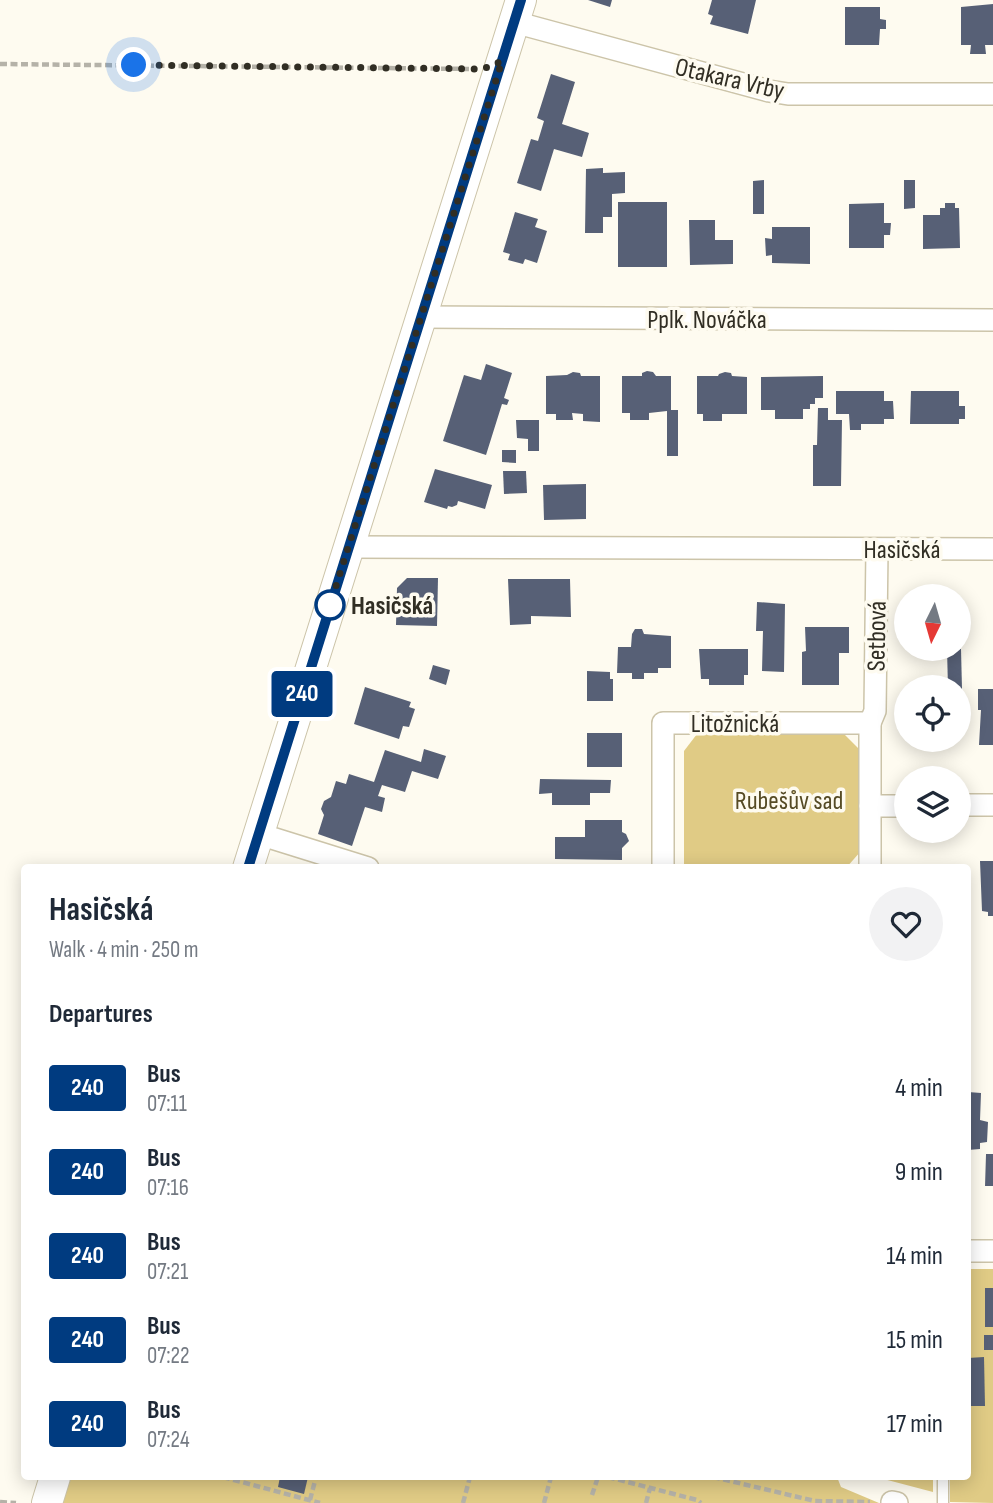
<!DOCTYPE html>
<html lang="en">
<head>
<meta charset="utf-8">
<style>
	:root { --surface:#fff; --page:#f2f2f3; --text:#1f2937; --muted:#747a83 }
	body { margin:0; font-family:"Sofia Sans Condensed",sans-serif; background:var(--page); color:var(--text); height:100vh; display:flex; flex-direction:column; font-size:26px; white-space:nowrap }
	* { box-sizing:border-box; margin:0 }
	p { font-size:23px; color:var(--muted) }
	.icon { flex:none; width:38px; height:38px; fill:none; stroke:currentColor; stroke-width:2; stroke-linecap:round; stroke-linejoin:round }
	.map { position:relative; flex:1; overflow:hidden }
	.side { position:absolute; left:21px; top:864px; width:950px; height:616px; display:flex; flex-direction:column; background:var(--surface); border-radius:7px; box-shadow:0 4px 18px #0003 }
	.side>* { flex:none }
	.badge { padding:0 14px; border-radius:5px; font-size:24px; line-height:46px }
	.needle { width:46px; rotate:185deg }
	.fabs { position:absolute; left:894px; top:584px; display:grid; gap:14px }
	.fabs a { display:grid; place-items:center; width:77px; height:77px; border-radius:50%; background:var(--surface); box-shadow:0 4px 18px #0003; font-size:35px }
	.you { position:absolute; width:35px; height:35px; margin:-18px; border:5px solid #fff; border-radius:50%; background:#1a73e8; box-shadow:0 0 0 10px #1a73e833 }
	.map>.badge { position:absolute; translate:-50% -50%; box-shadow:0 0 0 4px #fff }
	h2 { padding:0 28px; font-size:26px; line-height:63px }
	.round { display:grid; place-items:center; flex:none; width:74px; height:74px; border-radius:37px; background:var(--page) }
	.overview { display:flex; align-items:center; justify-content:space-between; height:119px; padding:0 28px }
	h1 { font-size:33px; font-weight:700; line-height:52px }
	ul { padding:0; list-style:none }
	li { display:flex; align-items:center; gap:21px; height:84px; padding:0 28px }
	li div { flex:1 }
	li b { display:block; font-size:26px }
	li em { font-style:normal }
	li .badge { min-width:77px; font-weight:700; text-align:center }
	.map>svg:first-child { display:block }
	.green { fill:#e0cb85 }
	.building { fill:#576076 }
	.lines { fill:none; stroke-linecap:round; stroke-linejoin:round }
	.lane-casing { stroke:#ccc4a9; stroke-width:13 }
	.street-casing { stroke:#ccc4a9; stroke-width:24 }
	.secondary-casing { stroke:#ccc4a9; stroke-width:32 }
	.path { stroke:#b5b2a8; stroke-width:4.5; stroke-dasharray:7 3.5; stroke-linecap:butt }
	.lane { stroke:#fff; stroke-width:10 }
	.street { stroke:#fff; stroke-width:21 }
	.secondary { stroke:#fff; stroke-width:30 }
	.line-casing { stroke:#fff; stroke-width:16 }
	.line { stroke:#003b80; stroke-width:10 }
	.walk { stroke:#312e24; stroke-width:7; stroke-dasharray:0 12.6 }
	.stop-dot { fill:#fff; stroke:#003b80; stroke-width:3.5 }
	.labels { text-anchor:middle; stroke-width:7; stroke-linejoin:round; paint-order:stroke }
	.street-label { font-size:26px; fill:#312e24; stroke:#fefbf0 }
	.stop-label { font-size:26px; font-weight:bold; fill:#312e24; stroke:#fefbf0; text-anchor:start }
	.park-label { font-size:26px; fill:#564b25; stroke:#fefbf0 }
</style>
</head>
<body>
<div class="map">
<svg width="993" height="1503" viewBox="0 0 993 1503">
	<rect width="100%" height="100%" fill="#fefbf0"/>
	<g class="green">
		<path d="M841,731L864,754L861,851L846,868H684V751L697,734Z"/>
		<path d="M968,1269H993V1503L950,1502V1477H968Z"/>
		<path d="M70,1477H837L841,1487L879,1503H61Z"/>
		<path d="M876,1477H933V1492Z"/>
	</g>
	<g class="building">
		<path d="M588,0H612L610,7Z"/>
		<path d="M712,0H756L748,34L710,24L713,16L708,14Z"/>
		<path d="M993,4V45H985L986,54H970L971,45H961V7Z"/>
		<path d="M845,7H880V19L886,20V29H880L879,45H845Z"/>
		<path d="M551,74L575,82L562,124L589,133L582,157L554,149L541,191L517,183L531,139L538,141L544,121L537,118Z"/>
		<path d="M603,168V173L625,172V193L612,194V217H603V233H585L586,169Z"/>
		<path d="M764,180V214H753V181Z"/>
		<path d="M904,180H915V208L904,209Z"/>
		<rect x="618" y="202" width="49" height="65"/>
		<path d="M884,203V223H891L890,235H884V248H849V204Z"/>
		<path d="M945,203H955V208H959L960,248L923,249V215H940V208H945Z"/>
		<path d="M515,212L538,219L535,227L547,231L537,263L525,259L523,264L508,260L510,254L503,252Z"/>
		<path d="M689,220H715V240H733V264L690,265Z"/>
		<path d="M772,227H810V264L772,263V255L766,256L765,238L772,239Z"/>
		<path d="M486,364L512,373L504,398L509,400L507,405L502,404L486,455L443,441L464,375L481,380Z"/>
		<path d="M647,371L653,372L656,376H671V410H678V456H667V411L649,413V420H630V413H622V376H642V373Z"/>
		<path d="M573,372L580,373L581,376H600V422L583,421V414L572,413L573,420H556V414H546V376L567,375Z"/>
		<path d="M725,372L731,373L732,376L747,377V414H722V421H703V414H697V376H718L719,374Z"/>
		<path d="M823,376V398H815V404H810V409H803V419H775V410H761V377Z"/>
		<path d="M836,391H884V401H893L894,419H884V424H861V430H850L849,414H836Z"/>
		<path d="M911,391H959V406H965V419H959V424H910Z"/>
		<path d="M818,408H828V420H842L841,486H813V445H817Z"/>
		<path d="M516,420H539V451H528V439L517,438Z"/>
		<path d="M502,450H516V463L502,462Z"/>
		<path d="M435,469L492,485L485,509L458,501L457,505L452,507L448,506L447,509L424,502Z"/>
		<path d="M503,471H526L527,493L504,494Z"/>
		<path d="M586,484V519L544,520L543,485Z"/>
		<path d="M407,578H438L437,626L396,625L397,588Z"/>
		<path d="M508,579H570L571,617L531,616V624L510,625Z"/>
		<path d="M757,602L785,604L784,672L762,671L763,631H756Z"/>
		<path d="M805,627H849V653H839V685H802V652L806,651Z"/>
		<path d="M635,629H642L644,634L671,636V668H658V673H644V679H632V673H617L618,647H631L632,634Z"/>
		<path d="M699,649H748V675H744V685H709V679H701Z"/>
		<path d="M947,649H961L962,689L948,688Z"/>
		<path d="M433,665L450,670L446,685L429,679Z"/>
		<path d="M587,671L610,672V679H613V701H587Z"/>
		<path d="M365,687L411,702L409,707L415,709L409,727L403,726L399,739L354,724Z"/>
		<path d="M978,689H993V745H979L981,710H978Z"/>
		<rect x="587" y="733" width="35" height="34"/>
		<path d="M424,749L446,756L438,779L412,771L405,792L382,785L378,796L385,798L382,812L365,807L352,846L318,834L324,815L321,809L324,801L331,797L336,781L346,784L349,774L374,782L385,750L421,762Z"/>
		<path d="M540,779L611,780L610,793H590V805H552V793L539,794Z"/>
		<path d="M585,820H622V832L626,834L629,841L622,848V860L555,859V837H585Z"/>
		<path d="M980,861H993V916H988V912L982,911Z"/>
		<path d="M968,1092L981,1093L980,1120L988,1122L987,1142L980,1143V1149L968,1150Z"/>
		<path d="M986,1154H993V1186H985Z"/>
		<rect x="985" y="1288" width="8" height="39"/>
		<rect x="984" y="1335" width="9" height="15"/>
		<path d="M984,1357L985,1406H968V1358Z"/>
		<path d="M280,1477H308L304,1494L278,1487Z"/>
	</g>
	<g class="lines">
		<g class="lane-casing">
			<path id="lane" d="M943,1503V1477"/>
		</g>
		<g class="street-casing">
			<g id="street">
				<path d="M514,22L769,91L788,94H993"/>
				<path d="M421,317L993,320"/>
				<path d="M349,547L993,549"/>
				<path d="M870,723L875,711L877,549"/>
				<path d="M959,805H993"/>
				<path d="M870,806H906"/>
				<path d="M259,834L368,868"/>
				<path d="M663,868V723H870V868"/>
				<path d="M968,1251H993"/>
				<path d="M892,1502L897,1503"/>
			</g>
		</g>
		<g class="secondary-casing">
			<g id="secondary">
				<path d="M248,868L521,0"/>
				<path d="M47,1503L55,1477"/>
			</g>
		</g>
		<g class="path">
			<path d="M0,64L472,69"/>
			<path d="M223,1477L320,1503"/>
			<path d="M608,1477L697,1500L701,1503"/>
			<path d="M713,1477L815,1501L870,1502"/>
			<path d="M592,1495L598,1477"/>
			<path d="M310,1500L316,1477"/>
			<path d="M0,1502L16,1503"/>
			<path d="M463,1503L470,1477"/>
			<path d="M544,1503L551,1477"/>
			<path d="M646,1503L650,1488"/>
		</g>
		<use href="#lane" class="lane"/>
		<use href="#street" class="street"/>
		<use href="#secondary" class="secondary"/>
	</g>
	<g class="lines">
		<g class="line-casing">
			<path id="line" d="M248,868L521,0"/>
		</g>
		<use href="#line" class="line"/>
		<path class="walk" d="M134,65L483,69L502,61L330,605"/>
	</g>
	<circle class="stop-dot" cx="330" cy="605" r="14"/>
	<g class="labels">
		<g class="street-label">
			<text transform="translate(730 78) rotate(13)" y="9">Otakara Vrby</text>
			<text x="707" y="328">Pplk. Nováčka</text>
			<text x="902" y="558">Hasičská</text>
			<text transform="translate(876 636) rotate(-89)" y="9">Setbová</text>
			<text x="735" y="732">Litožnická</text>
		</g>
		<g class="stop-label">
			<text x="351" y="614">Hasičská</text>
		</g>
		<g class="park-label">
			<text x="789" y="809">Rubešův sad</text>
		</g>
	</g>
</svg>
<div class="fabs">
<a><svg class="needle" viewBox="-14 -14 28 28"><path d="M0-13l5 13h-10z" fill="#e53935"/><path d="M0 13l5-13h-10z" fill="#747a83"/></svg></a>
<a><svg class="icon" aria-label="locate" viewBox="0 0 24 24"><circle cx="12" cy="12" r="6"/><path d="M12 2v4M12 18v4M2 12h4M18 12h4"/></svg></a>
<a><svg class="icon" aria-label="layers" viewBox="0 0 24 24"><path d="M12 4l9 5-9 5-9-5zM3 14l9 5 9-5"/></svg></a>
</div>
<div class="you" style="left:134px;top:65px"></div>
<b class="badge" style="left:302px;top:694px;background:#003b80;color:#fff">240</b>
<section class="side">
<div class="overview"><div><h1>Hasičská</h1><p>Walk · 4 min · 250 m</p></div><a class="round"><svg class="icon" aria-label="heart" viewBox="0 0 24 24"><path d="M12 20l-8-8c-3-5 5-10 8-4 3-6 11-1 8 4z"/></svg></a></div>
<h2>Departures</h2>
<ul>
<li><span class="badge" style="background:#003b80;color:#fff">240</span><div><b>Bus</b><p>07:11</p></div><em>4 min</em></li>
<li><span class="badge" style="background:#003b80;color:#fff">240</span><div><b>Bus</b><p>07:16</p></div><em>9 min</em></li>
<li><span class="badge" style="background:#003b80;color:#fff">240</span><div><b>Bus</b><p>07:21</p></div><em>14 min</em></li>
<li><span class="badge" style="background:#003b80;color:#fff">240</span><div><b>Bus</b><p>07:22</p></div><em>15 min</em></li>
<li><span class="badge" style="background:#003b80;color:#fff">240</span><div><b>Bus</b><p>07:24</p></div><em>17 min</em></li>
</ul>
</section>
</div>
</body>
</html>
